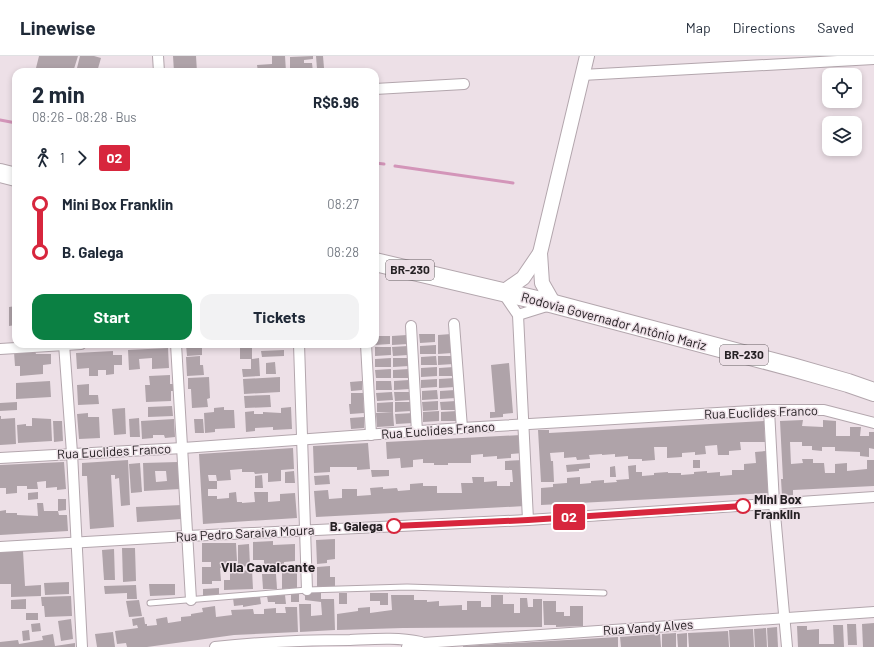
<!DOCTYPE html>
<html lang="en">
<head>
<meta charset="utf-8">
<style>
	:root { --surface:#fff; --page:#f2f2f3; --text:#1f2937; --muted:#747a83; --line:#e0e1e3; --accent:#0b8043 }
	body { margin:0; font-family:Barlow,sans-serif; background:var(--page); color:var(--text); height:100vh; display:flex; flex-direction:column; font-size:15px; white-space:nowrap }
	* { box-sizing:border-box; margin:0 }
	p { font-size:13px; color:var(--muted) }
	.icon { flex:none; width:22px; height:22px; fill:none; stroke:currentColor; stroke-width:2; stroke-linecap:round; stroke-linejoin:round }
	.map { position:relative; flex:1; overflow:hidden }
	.side { position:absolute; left:12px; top:12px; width:367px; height:280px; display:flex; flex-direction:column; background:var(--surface); border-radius:12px; box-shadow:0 2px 6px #0003 }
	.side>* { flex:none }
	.badge { padding:0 8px; border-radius:3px; font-size:14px; line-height:26px }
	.tools { position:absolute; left:822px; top:12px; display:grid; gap:8px }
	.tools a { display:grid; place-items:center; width:40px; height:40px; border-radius:8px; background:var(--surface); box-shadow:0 2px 6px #0003; font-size:20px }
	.map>.badge { position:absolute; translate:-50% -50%; box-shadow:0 0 0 2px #fff }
	.legs { display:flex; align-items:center; gap:6px; height:44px; padding:0 20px; font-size:13px }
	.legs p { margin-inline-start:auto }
	.headline { display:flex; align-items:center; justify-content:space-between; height:68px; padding:0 20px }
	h1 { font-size:22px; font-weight:700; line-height:30px }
	.button { display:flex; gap:8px; margin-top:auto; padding:8px 20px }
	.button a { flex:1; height:46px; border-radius:12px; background:var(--accent); color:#fff; font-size:16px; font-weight:700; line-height:46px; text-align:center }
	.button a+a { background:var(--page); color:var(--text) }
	ul { padding:0 20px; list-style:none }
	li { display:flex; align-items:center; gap:14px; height:48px; font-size:15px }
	li i { display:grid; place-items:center; width:6px; height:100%; margin:0 5px; background:currentColor }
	li i::after { content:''; width:10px; height:10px; margin:-5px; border:3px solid; border-radius:50%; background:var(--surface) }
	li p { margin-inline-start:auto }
	li:first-child i { background:linear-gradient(#0000 50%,currentColor 0) }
	li:last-child i { background:linear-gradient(currentColor 50%,#0000 0) }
	header { display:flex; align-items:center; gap:24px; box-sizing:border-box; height:56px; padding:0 20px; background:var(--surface); border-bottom:1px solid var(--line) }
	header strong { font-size:19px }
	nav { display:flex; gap:22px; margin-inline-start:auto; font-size:14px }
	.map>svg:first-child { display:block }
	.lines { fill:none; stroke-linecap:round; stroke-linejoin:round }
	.stream { stroke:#d395b9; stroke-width:3 }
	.building { fill:#afa3a9; fill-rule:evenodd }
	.lane-casing { stroke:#b3a6ad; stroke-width:7 }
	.street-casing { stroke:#b3a6ad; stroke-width:12 }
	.secondary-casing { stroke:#b3a6ad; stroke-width:16 }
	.highway-casing { stroke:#b3a6ad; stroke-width:20 }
	.lane { stroke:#fff; stroke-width:5 }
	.street { stroke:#fff; stroke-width:10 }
	.secondary { stroke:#fff; stroke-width:14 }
	.highway { stroke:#fff; stroke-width:18 }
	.line-1-casing { stroke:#fff; stroke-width:9 }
	.line-1 { stroke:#d7263d; stroke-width:6 }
	.stop-1-dot { fill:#fff; stroke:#d7263d; stroke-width:2 }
	.labels { text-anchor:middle; stroke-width:3; stroke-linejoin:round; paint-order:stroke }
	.shield { fill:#ede0e7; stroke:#625a5e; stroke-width:1 }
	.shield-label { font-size:12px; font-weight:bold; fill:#262124 }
	.street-label { font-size:13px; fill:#262124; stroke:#ede0e7 }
	.stop-label { font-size:13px; font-weight:bold; fill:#262124; stroke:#ede0e7; text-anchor:start }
	.neighbourhood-label { font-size:14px; font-weight:bold; fill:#262124; stroke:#ede0e7 }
</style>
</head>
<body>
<header>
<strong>Linewise</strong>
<nav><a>Map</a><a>Directions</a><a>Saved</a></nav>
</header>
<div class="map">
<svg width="874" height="591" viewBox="0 0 874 591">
	<rect width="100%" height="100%" fill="#ede0e7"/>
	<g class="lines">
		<g class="stream">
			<path d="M0,64L16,67"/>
			<path d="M375,107L384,108"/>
			<path d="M395,110L513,127"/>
		</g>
	</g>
	<g class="building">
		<path d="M39,0H78L73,16H35Z"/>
		<path d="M80,0H94L101,2L97,16H76Z"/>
		<path d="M173,0H196L197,16H174Z"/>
		<path d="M272,0H285L286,16H258L257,9L272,8Z"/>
		<path d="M313,0V3L304,4V7H312L313,16H290V1Z"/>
		<path d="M316,0H323L324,12L317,13Z"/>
		<path d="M16,250V269L9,270V251Z"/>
		<path d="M419,278H435V286L420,287Z"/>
		<path d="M451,278L452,297L438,298V279Z"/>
		<path d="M407,279L408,288L392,289V280Z"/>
		<path d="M375,280H390V288L375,289Z"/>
		<path d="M240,288H252V303L259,302L260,320L243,321L242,313H251V303H240Z"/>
		<path d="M186,289H202V299L187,300Z"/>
		<path d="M436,289V298H420V290Z"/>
		<path d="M408,290V299L393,300L392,291Z"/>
		<path d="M375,291H391V299L375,300Z"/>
		<path d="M168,292L169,312L152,313V302L139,303L140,313L129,314L128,294Z"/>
		<path d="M284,294V300L262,301L261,295Z"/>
		<path d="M35,295L36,298H51V308L43,309V318L20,320V310H15L14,296Z"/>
		<path d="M113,295V299H122V309H114V318L106,319V314H98V320H89V312L77,313L76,297Z"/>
		<path d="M200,300V309H203L204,319L187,320L186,301Z"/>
		<path d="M436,300L437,309H421V301Z"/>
		<path d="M438,300H454V308L438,309Z"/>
		<path d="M391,302V311H375V303Z"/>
		<path d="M393,302H408L409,310L393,311Z"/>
		<path d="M275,306L276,318H266V307Z"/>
		<path d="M509,307L513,357L503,358V361L490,362V356H495L491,309Z"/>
		<path d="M437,311V320L421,321V312Z"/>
		<path d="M454,311L455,320H439V312Z"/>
		<path d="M391,313V322H376L375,314Z"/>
		<path d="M409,313V322H393V314Z"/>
		<path d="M170,319V328H175V335H171V345L146,346L145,329H150L149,320Z"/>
		<path d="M209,321L210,342L207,343L208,351L192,352L191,333H188V322Z"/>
		<path d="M280,321V336L244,338L243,323Z"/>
		<path d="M455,322V331L439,332V323Z"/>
		<path d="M437,323V331L421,332V324Z"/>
		<path d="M409,324L410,333L394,334V325Z"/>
		<path d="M50,325L51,341L16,343V327Z"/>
		<path d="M362,325V334L351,335L350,326Z"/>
		<path d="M376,325H391L392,334H376Z"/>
		<path d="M89,328V339H98L99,348L78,349L77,329Z"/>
		<path d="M437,334L438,343L422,344V335Z"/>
		<path d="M455,334L456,342L440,343V335Z"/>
		<path d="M392,336L393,344L377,345L376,337Z"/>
		<path d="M394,336H410L411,344L395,345Z"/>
		<path d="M351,337H363L364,357L350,358L349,348H351Z"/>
		<path d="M270,339L271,351L245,352L244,340Z"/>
		<path d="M438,345V354L423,355L422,346Z"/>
		<path d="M456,345V354H441L440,346Z"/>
		<path d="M17,346V354L0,355V347Z"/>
		<path d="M393,346V356H377V347Z"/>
		<path d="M395,346H411V355L395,356Z"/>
		<path d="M172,350L173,360L148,361V351Z"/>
		<path d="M224,351V354H234L235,372L215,373V376L205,377L204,357L214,356V352Z"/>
		<path d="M291,351L292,373L273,374V371L255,372V375L246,376L245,356L254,355V358H263V356L281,357V352Z"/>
		<path d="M125,352L126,378L114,379L112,353Z"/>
		<path d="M439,355V365L423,366V356Z"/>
		<path d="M457,355V365H441V356Z"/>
		<path d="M393,356L394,370L377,371L376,357Z"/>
		<path d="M88,357V361H99L100,382L79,383L77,358Z"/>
		<path d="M413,357V367L396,368L395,358Z"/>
		<path d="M0,360H1V363L15,362L16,388L0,389Z"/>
		<path d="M364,361V372L351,373L350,362Z"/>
		<path d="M32,362L51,363L52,385L18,387L17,369L26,368V370H32Z"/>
		<path d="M139,362L140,381H130L129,363Z"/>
		<path d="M174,363L175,381L165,382L164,379H153V382L142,383L141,365Z"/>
		<path d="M194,363H203L204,377H195Z"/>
		<path d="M803,364L802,370L823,371V364L836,365V380H850V371H861L860,380H869V376H874V393L869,392V401L860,400V396L835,395V391H822V395L812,394V390H802V386H790L791,408L803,407L802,403H813V407H824L825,417H835V408L847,407V415L867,413V404H874V430L793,434V439L782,440L781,423H783L780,365Z"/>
		<path d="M53,365H62L63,385L54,386Z"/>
		<path d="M764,365L765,386H740L741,394L729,395V399H718L717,389L705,390L706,398L695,399V396L682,397V401L667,402V391H654L655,404L642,405V403H628V400L615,401V398L602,399V398L589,399L590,403L577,404L576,401L564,402V396L550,397L551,405H553L554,426H541L538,374H549V377Z"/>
		<path d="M521,379L523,397L511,398V402L497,403V400L483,401V398L471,399V407H448V409H434V407H423V403L413,404V411L401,412L400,402L387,403L386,386Z"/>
		<path d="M368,387L370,413L357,414V411H330V416L314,417L313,390Z"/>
		<path d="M293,392L294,413L281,414V425L268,426V417L255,418L254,416H242V413L230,414L231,424L217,425V433H208V440H217V443L229,442V437L236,436L237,446H242V447L255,446L254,436H268V446L280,445V438L295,437L297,462L203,468L199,398ZM208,419H216L217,425H209Z"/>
		<path d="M766,395L768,437L541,449V432L553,431V428L567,427V422L580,421V428L591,427V425L604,424V427L617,426L616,424L629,423L628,410L636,409V416H642V420L654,419V417L668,416V417H681V419L694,418V416L707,415V417L720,416V420L732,419V414H744V408L756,407L755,396Z"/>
		<path d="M128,404L130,449L121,450L119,422L115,423V419H111L114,471L90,473L87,420H82V407Z"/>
		<path d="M523,404L525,450L316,461L314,435L328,434L329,443L342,442V433H357V440L371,439L370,432L383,431V433L397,432L398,435L410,434V428L423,427V430H437V437H462L461,427H473L472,421H484V426L497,425V430H510V426H513L512,414H505V405Z"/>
		<rect x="693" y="404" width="7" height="8"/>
		<path d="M64,406L66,433L57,434V431L46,432V425L37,426L38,433H27V430H17V437L6,438V432H0V409Z"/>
		<path d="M178,406L180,433L144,435L143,407ZM155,415H166L167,425L156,426Z"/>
		<path d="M140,407L142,436L131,437L129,408Z"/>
		<path d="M590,407V412L579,413V415L567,416L566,409Z"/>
		<path d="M615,410L616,421H610V411Z"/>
		<path d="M371,414H389V420L372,421Z"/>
		<path d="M294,415L295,427H285V416Z"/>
		<path d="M262,419L263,432H255V420Z"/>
		<path d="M329,419L330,428L315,429L314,420Z"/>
		<path d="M38,436V443L28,444V437Z"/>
		<path d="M58,443H66V454L58,455Z"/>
		<path d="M37,447H43L44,455H58L59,459H67L68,475L0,479V455L6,454V457H17V459L38,460Z"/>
		<path d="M182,449V463L137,466L136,451Z"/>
		<path d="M335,483V503L327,504V507L317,508L316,484Z"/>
		<path d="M273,485V489L295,488V505L284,506V508H274V510H264V504H253V486Z"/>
		<path d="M202,487H236L237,505H227V512H220L221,525H212V528H202V511H211V506H202Z"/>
		<path d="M249,488L250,510L238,511V489Z"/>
		<path d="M122,492H135L136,525L123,526Z"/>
		<path d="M114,493L115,524H104L102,494Z"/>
		<path d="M0,495H23L25,530L41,529V540L11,541V528H0Z"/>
		<path d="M297,508V532L282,533V509Z"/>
		<path d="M330,510V521H335V531H317V511Z"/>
		<path d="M252,514L253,533L224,534V524H230V516Z"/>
		<path d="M262,518H276L277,533H263Z"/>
		<path d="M69,526V538L45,539L44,527Z"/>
		<path d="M149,528H175V539L150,540Z"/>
		<path d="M136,529L137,543H127V537L105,538L104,530Z"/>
		<path d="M219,532V540H203V533Z"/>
		<path d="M305,537H321V543H334L335,574L300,576L299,548H311V560L322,559L321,546L305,544Z"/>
		<rect x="339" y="537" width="8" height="11"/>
		<path d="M370,537H388V549H380V545H370Z"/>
		<rect x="291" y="538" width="8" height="8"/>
		<path d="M285,539L286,548H275V546H268L267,540Z"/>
		<path d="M391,539H414V544H427V546L439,545V550L462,549V554H467V545H481V551H491V539H503V548H514V557H520V542H527L528,551H533V543H542V571L403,572L337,574V558L358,555V552L370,551V557L392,554Z"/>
		<path d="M71,540L72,560L45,561L44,550H42L41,541Z"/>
		<path d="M260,541L261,548L243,551V549L234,550L233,542Z"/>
		<path d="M26,543V553H11V544Z"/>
		<path d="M139,544L142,560L129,561L126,545Z"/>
		<path d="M543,545H556V556H564V560H570V550H583V570L556,571V569H544Z"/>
		<path d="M215,550L216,561L232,559L231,554L253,553L254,558H264V553L276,552V557H286L285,551H297L298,576L234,579L147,591H127L126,587L117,588L115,575L138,572L137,569L133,570L132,563L144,561L145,568H147V570L157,569L156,563L167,561L168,567L181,565V561L191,560V558L203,556L202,552Z"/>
		<rect x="26" y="557" width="12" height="7"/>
		<path d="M71,563L73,583L61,585L58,565Z"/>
		<path d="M40,567L41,575L32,576L31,568Z"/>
		<path d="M874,567V591H863L862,568Z"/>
		<path d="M847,568H856L857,589H848Z"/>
		<path d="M833,569H843L844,591H798L797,570H807V574L819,573V588H834Z"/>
		<path d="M777,571L778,591H768L767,572Z"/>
		<path d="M766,572L767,591H755L754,573Z"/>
		<path d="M753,573L754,591H730L729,574Z"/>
		<path d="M29,574L30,584L23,585L22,575Z"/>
		<path d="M728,575L729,591H689L688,577Z"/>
		<path d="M113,576L115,591H97L95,578Z"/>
		<path d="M676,577V591H662V578Z"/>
		<path d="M687,577V591H678L677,578Z"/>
		<path d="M53,578L55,590L75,587V591H0V586L18,584L19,588L43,584L42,580Z"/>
		<path d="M660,578L661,591H621L620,581Z"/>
		<path d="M618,581V591H463V590Z"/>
	</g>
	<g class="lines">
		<g class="lane-casing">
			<path id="lane" d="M150,547L307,534L407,531L604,537"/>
		</g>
		<g class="street-casing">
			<g id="street">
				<path d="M158,0L159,16"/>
				<path d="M582,19L874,3"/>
				<path d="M375,33L464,28"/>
				<path d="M503,237L518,259L528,464"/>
				<path d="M518,259L550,249"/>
				<path d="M454,268L462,372"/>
				<path d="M411,270L417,376"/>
				<path d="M64,288L72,397L82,591"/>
				<path d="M176,288L191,544"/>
				<path d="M299,288L307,534"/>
				<path d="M366,288L371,379"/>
				<path d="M0,293L81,288"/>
				<path d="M769,354L774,447L787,591"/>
				<path d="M0,402L183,392L462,372L769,354H824L874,367"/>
				<path d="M0,491L188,480L528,464L874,441"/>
				<path d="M215,591C260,586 305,584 350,584C374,583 397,581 421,586"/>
				<path d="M407,591L423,587L874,556"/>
			</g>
		</g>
		<g class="secondary-casing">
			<g id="secondary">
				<path d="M503,236L523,222L540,197"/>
				<path d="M554,248L542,227L540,197L587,0"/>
			</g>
		</g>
		<g class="highway-casing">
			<g id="highway">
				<path d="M0,117L16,121"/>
				<path d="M375,206L554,248L792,311L848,327L874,336"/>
			</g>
		</g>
		<use href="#lane" class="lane"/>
		<use href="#street" class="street"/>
		<use href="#secondary" class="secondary"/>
		<use href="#highway" class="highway"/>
	</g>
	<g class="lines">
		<g class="line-1-casing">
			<path id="line-1" d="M394,470L528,464L743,450"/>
		</g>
		<use href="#line-1" class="line-1"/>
	</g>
	<g class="stop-1-dot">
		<circle cx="743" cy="450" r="7"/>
		<circle cx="394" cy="470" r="7"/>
	</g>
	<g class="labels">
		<g class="shield">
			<rect x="386" y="204" width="48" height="20" rx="3"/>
			<rect x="720" y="289" width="48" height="20" rx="3"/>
		</g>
		<g class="shield-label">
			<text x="410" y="218">BR-230</text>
			<text x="744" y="303">BR-230</text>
		</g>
		<g class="street-label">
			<text transform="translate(614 265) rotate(15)" y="5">Rodovia Governador Antônio Mariz</text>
			<text transform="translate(761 356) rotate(-2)" y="5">Rua Euclides Franco</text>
			<text transform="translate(438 374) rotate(-4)" y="5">Rua Euclides Franco</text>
			<text transform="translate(114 395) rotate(-3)" y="5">Rua Euclides Franco</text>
			<text transform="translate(245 477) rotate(-3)" y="5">Rua Pedro Saraiva Moura</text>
			<text transform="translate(648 571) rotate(-4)" y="5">Rua Vandy Alves</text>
		</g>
		<g class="stop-label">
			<text x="754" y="448">Mini Box<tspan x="754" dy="15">Franklin</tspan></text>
			<text x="383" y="475" text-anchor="end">B. Galega</text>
		</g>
		<g class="neighbourhood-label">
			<text x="268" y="516">Vila Cavalcante</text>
		</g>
	</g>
</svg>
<div class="tools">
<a><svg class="icon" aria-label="locate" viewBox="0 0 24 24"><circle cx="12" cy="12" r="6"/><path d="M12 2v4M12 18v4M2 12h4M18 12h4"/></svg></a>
<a><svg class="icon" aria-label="layers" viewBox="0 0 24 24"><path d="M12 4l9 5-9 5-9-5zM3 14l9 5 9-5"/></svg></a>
</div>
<b class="badge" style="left:569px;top:461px;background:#d7263d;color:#fff">02</b>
<section class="side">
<div class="headline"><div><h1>2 min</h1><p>08:26 – 08:28 · Bus</p></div><b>R$6.96</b></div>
<div class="legs"><svg class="icon" aria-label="walk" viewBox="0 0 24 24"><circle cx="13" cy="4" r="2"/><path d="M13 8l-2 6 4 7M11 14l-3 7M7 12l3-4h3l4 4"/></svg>1<svg class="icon" aria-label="forward" viewBox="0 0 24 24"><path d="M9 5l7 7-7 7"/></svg><b class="badge" style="background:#d7263d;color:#fff">02</b></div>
<ul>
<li><i style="color:#d7263d"></i><b>Mini Box Franklin</b><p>08:27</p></li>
<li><i style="color:#d7263d"></i><b>B. Galega</b><p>08:28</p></li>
</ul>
<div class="button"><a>Start</a><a>Tickets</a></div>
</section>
</div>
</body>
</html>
